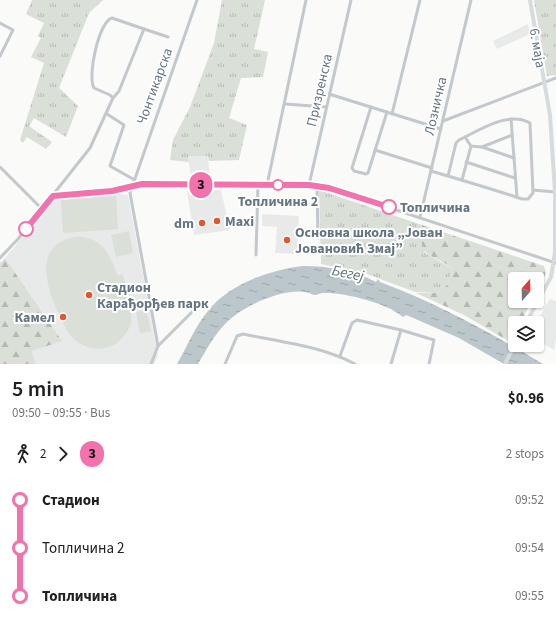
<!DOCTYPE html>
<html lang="en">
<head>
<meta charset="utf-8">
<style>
	:root { --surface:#fff; --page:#f6f6f6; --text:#202124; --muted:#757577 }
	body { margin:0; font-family:"Source Sans 3",sans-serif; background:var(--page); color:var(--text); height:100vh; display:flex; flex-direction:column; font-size:15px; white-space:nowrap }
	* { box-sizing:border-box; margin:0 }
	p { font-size:13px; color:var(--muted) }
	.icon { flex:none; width:22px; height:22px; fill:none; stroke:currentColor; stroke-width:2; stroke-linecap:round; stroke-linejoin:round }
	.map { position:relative; height:364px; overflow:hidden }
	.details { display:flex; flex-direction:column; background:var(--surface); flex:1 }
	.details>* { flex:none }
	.badge { padding:0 8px; border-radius:13px; font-size:14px; line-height:26px }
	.needle { width:26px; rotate:20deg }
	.tools { position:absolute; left:508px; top:272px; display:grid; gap:8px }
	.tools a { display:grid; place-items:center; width:36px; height:36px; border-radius:4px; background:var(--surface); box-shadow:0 1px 3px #0004; font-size:20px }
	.map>.badge { position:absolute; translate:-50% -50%; box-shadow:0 0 0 2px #fff }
	.legs { display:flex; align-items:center; gap:6px; height:44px; padding:0 12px; font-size:13px }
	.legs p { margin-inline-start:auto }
	.overview { display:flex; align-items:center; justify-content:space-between; height:68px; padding:0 12px }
	h1 { font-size:22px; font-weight:600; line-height:30px }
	ul { padding:0 12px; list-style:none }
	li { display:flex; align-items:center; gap:14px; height:48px; font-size:15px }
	li i { display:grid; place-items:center; width:6px; height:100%; margin:0 5px; background:currentColor }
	li i::after { content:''; width:10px; height:10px; margin:-5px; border:3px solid; border-radius:50%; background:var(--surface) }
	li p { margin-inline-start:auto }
	li:first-child i { background:linear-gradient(#0000 50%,currentColor 0) }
	li:last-child i { background:linear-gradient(currentColor 50%,#0000 0) }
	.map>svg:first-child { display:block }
	.built { fill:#e8e9e9 }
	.grass { fill:url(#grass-tufts) }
	.forest { fill:url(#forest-firs) }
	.pitch { fill:#dadfd7 }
	.water { fill:url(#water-ripples) }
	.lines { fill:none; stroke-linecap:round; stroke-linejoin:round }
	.street { stroke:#c3c8cc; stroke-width:3 }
	.secondary { stroke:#d6dbdf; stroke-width:4 }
	.line-1-casing { stroke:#fff; stroke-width:9 }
	.line-1 { stroke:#f172ac; stroke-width:6 }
	.stop-1-dot { fill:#fff; stroke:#f172ac; stroke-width:2 }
	.poi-dot { fill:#e4572e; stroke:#fff; stroke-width:1.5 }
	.labels { text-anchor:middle; stroke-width:4; stroke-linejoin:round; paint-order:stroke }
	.street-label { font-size:14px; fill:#657683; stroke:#fff }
	.stop-label { font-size:14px; font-weight:bold; fill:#657683; stroke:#fff }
	.poi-label { font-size:14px; font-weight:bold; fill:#657683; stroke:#fff; text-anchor:start }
	.water-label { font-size:15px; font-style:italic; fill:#60757c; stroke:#fff }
</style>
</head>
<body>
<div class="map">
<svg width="556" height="364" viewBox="0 0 556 364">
	<defs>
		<pattern id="grass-tufts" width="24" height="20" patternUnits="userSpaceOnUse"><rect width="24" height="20" fill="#dadfd7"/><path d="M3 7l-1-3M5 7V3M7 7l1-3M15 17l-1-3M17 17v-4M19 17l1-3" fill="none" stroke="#b4b9b4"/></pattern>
		<pattern id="forest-firs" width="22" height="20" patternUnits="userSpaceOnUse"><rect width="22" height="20" fill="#dadfd7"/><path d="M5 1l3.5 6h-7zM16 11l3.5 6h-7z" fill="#b4b9b4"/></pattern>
		<pattern id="water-ripples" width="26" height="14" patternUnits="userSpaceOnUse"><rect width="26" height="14" fill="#bbc7cb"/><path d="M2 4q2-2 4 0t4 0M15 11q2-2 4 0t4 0" fill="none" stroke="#9ca6aa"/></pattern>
	</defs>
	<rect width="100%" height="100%" fill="#fafaf8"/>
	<g class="built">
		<path d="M528,24L530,34L497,49L493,41Z"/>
		<path d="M188,156H208L210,179L191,177Z"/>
		<path d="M221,190L230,230L194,235L187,191Z"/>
		<path d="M118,194L128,195L158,356L154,364H36L32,351L62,341L5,258L56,197Z"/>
		<path d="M262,214L299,216L297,254L275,253L277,227L262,226Z"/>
		<path d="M550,299L556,301V339L554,350L537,340L536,323Z"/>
	</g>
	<g class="grass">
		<path d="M32,0H103L89,13L59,88L78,106L66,137L34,118L29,126L52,142L46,149L27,137L23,143L20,140L44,63L31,57L41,38L38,36L44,23L26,14Z"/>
		<path d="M222,0H265L254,49L268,52L263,77L241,78L229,118L247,125L239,160L209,161L208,156H188L189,162L170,160L173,140L190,107L214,43Z"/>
		<path d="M534,0H556V75L547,76Z"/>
		<path d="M319,190L422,225L421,237L425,253L453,269L447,285L438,293L415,292L367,274L321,264Z"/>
	</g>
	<g class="forest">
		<path d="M422,225L544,266L546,273L537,291V279H515V301H532L520,323H515V332L510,342L464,315L416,293H438L447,285L453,269C430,251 418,261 422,225Z"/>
		<path d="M5,258L62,341L32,351L36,364H0V263Z"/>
	</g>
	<g class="pitch">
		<path d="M116,196L118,229L63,233L61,200Z"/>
		<path d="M129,231L133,253L116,257L111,235Z"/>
		<path d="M75,237C101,235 110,255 118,276L122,274L126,285L123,286C130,303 138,321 123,337C110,353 86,352 72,337C65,329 61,318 56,308C45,281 35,244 75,237Z"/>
		<path d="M146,310L151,331L140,333L136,312Z"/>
	</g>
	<path class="water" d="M303,266C328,266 353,270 376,282L378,279L380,282C439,304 489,332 543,364H504L459,338L411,317L406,315L403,317C388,303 343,292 323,293C320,293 318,295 314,295C292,283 245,305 228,321C215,333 207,349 198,364H177C187,347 195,326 208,311C229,284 270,270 303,266Z"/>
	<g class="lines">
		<g class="street">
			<path d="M0,23L13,30L0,56"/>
			<path d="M144,29L168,37"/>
			<path d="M329,94L441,129"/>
			<path d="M285,104L326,107"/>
			<path d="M371,107L352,168L354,171L366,174L368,173L387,112"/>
			<path d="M107,114L124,125L110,166L133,179"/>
			<path d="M392,114L420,0"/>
			<path d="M511,119L517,197"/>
			<path d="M443,121L556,78"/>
			<path d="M465,137L471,146"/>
			<path d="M482,147L512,135"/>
			<path d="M375,150L432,168"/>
			<path d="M466,162L515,178"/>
			<path d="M0,167L42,209"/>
			<path d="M431,171C461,180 492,189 522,199H528L533,193L530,123C509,110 478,131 459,140L456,143L448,176"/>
			<path d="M462,180L471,146L482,147L514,158"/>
			<path d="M267,185L306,0"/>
			<path d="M309,185L351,0"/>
			<path d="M317,186L318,238"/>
			<path d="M533,190L555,192"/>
			<path d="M53,196L113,191L142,184L309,185L329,188L348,194L556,263"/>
			<path d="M420,217L471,0"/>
			<path d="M256,255L258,185"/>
			<path d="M0,258L18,239L90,148L113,98L119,91L144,29L112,18C99,21 87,76 94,88L110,95L113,98"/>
			<path d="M158,346L196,308"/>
			<path d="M340,356L352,323L357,320L401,330L434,340L429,364"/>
			<path d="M151,364L158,346L130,193L197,0"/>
			<path d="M225,364L237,336L243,334C281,342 321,346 355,364"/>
			<path d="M391,364L401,330"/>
		</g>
		<g class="secondary">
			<path d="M526,323L551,277L555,252V192L550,115L530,0"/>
			<path d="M505,364L515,344"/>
		</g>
	</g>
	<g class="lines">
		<g class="line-1-casing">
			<path id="line-1" d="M26,229L53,196L112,191L142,184L309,185L329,188L389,207"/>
		</g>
		<use href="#line-1" class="line-1"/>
	</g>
	<g class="stop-1-dot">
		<circle cx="278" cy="185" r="5"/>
		<circle cx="389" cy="207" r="7"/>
		<circle cx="26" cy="229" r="7"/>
	</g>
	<g class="poi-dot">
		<circle cx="217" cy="221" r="4"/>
		<circle cx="202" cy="223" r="4"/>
		<circle cx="287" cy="240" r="4"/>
		<circle cx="89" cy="295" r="4"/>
		<circle cx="63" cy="317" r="4"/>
	</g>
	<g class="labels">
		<g class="street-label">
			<text transform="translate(538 48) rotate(80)" y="5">6. маја</text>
			<text transform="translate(154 86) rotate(-70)" y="5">Чонтикарска</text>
			<text transform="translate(319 90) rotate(-77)" y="5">Призренска</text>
			<text transform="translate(435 106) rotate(-77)" y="5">Лозничка</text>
		</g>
		<g class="stop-label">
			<text x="278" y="206">Топличина 2</text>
			<text x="400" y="212" text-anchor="start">Топличина</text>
		</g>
		<g class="poi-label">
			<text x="225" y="226">Maxi</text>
			<text x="194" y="228" text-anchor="end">dm</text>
			<text x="295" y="237">Основна школа „Јован<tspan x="295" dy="16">Јовановић Змај”</tspan></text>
			<text x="97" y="292">Стадион<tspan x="97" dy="16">Карађорђев парк</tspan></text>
			<text x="55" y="322" text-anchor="end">Камел</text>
		</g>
		<g class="water-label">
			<text transform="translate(348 273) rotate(11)" y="5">Бегеј</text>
		</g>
	</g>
</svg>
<div class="tools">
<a><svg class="needle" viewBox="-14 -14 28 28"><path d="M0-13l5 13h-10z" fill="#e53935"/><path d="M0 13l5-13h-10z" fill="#757577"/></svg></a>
<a><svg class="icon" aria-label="layers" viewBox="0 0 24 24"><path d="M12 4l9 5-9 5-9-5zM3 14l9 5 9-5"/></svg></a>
</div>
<b class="badge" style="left:201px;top:185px;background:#f172ac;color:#111">3</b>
</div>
<section class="details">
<div class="overview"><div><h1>5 min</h1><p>09:50 – 09:55 · Bus</p></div><b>$0.96</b></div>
<div class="legs"><svg class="icon" aria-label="walk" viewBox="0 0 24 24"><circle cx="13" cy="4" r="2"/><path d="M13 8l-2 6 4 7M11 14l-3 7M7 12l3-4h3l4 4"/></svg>2<svg class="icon" aria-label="forward" viewBox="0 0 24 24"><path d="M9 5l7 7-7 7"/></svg><b class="badge" style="background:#f172ac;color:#111">3</b><p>2 stops</p></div>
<ul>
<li><i style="color:#f172ac"></i><b>Стадион</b><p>09:52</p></li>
<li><i style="color:#f172ac"></i><span>Топличина 2</span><p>09:54</p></li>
<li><i style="color:#f172ac"></i><b>Топличина</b><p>09:55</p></li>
</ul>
</section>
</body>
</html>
